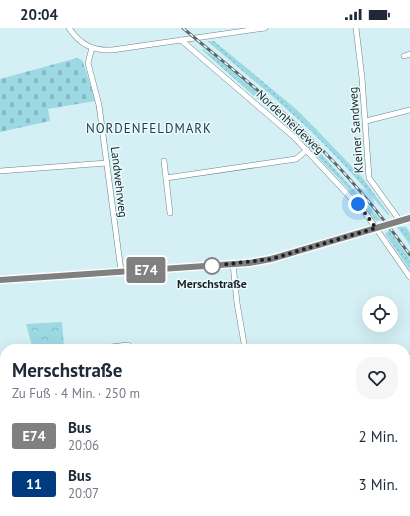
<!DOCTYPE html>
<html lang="de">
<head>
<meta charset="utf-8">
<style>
	:root { --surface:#fff; --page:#f6f6f7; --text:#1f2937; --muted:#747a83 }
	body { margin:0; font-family:"PT Sans",sans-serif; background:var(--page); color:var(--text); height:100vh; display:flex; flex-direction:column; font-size:15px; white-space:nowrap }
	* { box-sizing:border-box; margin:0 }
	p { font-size:13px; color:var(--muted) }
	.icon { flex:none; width:22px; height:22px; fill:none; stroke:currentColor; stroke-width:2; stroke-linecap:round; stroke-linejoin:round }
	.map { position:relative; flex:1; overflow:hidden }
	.panel { position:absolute; left:0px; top:316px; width:410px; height:172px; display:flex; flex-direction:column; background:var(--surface); border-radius:16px 16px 0 0; box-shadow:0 4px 16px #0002 }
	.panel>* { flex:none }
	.badge { padding:0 8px; border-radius:3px; font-size:14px; line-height:26px }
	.fabs { position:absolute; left:362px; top:268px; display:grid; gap:8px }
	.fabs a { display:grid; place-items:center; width:36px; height:36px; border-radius:50%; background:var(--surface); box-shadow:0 4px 16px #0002; font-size:20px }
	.you { position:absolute; width:20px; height:20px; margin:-10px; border:3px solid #fff; border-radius:50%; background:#1a73e8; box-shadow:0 0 0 6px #1a73e833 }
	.map>.badge { position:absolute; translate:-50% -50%; box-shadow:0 0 0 2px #fff }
	.round { display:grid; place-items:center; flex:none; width:42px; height:42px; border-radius:16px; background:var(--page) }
	.head { display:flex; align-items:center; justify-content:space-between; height:68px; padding:0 12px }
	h1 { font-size:19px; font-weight:700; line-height:30px }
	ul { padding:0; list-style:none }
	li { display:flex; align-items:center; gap:12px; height:48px; padding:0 12px }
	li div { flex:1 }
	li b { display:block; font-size:15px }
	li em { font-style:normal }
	li .badge { min-width:44px; font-weight:700; text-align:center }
	.status { display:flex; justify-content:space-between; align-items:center; height:28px; padding:0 20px; background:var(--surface); direction:ltr }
	.status svg { height:11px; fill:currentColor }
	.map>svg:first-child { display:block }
	.grass { fill:url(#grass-dots) }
	.cemetery { fill:url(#cemetery-stones) }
	.park { fill:url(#park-crowns) }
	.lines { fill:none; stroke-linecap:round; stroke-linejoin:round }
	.minor-casing { stroke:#6a8488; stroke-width:6 }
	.secondary-casing { stroke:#6a8488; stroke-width:8 }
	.minor { stroke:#fff; stroke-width:5 }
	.secondary { stroke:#fff; stroke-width:7 }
	.rail-casing { stroke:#59696c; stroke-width:3 }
	.rail { stroke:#eafbfe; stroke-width:1.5; stroke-dasharray:4.5; stroke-linecap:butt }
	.line-casing { stroke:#fff; stroke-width:9 }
	.line { stroke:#808080; stroke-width:6 }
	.walk { stroke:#182224; stroke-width:4; stroke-dasharray:0 7.2 }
	.stop-dot { fill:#fff; stroke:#808080; stroke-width:2 }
	.labels { text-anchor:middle; stroke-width:3; stroke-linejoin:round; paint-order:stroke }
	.street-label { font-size:12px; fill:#182224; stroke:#eafbfe }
	.stop-label { font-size:12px; font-weight:bold; fill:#182224; stroke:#eafbfe }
	.neighbourhood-label { font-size:13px; letter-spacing:1px; fill:#253c40; stroke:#eafbfe }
</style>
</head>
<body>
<div class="status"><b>20:04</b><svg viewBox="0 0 49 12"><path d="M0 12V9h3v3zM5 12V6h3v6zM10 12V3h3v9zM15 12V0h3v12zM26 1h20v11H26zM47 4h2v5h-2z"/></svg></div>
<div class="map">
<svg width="410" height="488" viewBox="0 0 410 488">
	<defs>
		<pattern id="grass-dots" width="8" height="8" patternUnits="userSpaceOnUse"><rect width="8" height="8" fill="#9dd9e3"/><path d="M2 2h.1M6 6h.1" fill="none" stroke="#86bac3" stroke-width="1.8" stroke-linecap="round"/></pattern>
		<pattern id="cemetery-stones" width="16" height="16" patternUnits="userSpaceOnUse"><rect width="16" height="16" fill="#9dd9e3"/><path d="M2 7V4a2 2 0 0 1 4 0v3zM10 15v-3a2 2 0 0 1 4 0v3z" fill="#86bac3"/></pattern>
		<pattern id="park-crowns" width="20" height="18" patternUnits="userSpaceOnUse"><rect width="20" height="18" fill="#9dd9e3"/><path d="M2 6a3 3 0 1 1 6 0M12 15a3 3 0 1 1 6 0" fill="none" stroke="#86bac3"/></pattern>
	</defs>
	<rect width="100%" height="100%" fill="#d4f0f5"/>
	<g class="grass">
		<path d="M207,13H214L296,81L315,100L362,149L389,186V188L346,139L310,102L272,68Z"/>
		<path d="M203,21L220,33L268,73L305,108L381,192L376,193L341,153L290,100L202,22Z"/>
		<path d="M397,199H406L410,205V217Z"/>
		<path d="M389,202L410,231V242L385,206Z"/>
	</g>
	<path class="cemetery" d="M77,30L82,32L89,52L95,73L48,81L50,93L0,104V51Z"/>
	<g class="park">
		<path d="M62,294L64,318H32L26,296Z"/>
		<path d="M181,316L183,321H134L135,319L142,317Z"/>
	</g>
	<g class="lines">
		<g class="minor-casing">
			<g id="minor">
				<path d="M69,0C80,16 92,23 112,22L265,0"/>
				<path d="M356,0L362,50L369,150L400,193"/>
				<path d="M181,12L294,109L366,186L410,249"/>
				<path d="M92,20L88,35L99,77L121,243"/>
				<path d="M404,28L410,26"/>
				<path d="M366,93L410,82"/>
				<path d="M164,133L170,185"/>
				<path d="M0,143L107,135"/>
				<path d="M166,150L296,131L307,122"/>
				<path d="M233,236L237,275L245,321"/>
				<path d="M48,321L111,319L128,317V321"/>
				<path d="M405,328L410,329"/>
				<path d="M0,361H5"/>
				<path d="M0,404H5"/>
				<path d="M405,408H410"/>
				<path d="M0,478H5"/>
				<path d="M45,483L88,488"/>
				<path d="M277,487L332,488"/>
				<path d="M118,488V483"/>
				<path d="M366,488L406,484"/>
			</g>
		</g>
		<g class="secondary-casing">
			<path id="secondary" d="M0,252L249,235L271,231L410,190"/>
		</g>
		<use href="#minor" class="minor"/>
		<use href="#secondary" class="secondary"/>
		<g class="rail-casing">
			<path id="rail" d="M183,0C224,35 268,68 307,107C345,143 379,184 410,227"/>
		</g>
		<use href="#rail" class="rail"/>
	</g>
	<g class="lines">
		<g class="line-casing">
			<path id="line" d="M0,252L249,235L271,231L410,190"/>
		</g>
		<use href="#line" class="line"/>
		<path class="walk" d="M212,238L271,231L376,200L358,176"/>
	</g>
	<circle class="stop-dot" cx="212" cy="238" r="8"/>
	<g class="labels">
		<g class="street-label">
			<text transform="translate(290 94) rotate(43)" y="4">Nordenheideweg</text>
			<text transform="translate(356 102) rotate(-94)" y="4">Kleiner Sandweg</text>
			<text transform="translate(119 154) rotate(83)" y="4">Landwehrweg</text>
		</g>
		<g class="stop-label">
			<text x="212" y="260">Merschstraße</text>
		</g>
		<g class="neighbourhood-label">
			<text x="149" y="105">NORDENFELDMARK</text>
		</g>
	</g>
</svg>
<div class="fabs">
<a><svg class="icon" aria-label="locate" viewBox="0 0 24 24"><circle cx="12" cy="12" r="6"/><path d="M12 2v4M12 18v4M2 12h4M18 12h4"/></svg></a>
</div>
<div class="you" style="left:358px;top:176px"></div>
<b class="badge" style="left:146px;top:242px;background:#808080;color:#fff">E74</b>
<section class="panel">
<div class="head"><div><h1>Merschstraße</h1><p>Zu Fuß · 4 Min. · 250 m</p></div><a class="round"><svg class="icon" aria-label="heart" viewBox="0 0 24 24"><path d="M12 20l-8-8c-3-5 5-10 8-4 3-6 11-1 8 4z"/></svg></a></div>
<ul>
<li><span class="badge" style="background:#808080;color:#fff">E74</span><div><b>Bus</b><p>20:06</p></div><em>2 Min.</em></li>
<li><span class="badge" style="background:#003b80;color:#fff">11</span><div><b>Bus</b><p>20:07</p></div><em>3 Min.</em></li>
</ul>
</section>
</div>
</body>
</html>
